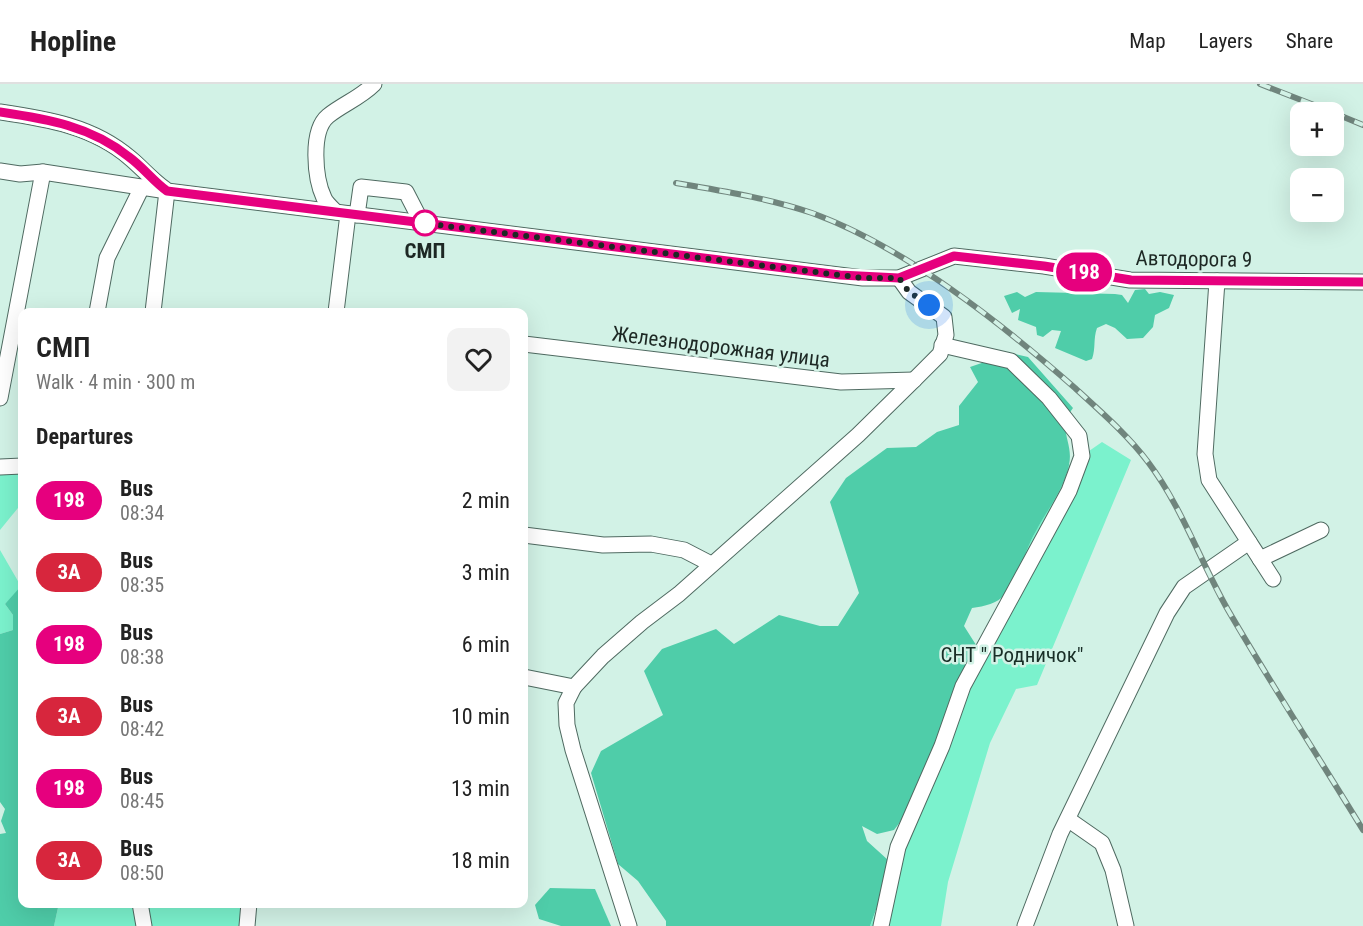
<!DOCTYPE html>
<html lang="en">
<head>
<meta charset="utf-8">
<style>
	:root { --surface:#fff; --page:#f2f2f2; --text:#222; --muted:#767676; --line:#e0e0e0 }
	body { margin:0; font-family:"Roboto Condensed",sans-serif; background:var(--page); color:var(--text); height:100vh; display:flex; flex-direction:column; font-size:22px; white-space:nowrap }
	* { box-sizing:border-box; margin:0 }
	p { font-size:20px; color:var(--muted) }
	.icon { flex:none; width:33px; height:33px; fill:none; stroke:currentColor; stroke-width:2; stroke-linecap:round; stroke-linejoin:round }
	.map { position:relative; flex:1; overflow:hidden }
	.panel { position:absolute; left:18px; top:224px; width:510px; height:600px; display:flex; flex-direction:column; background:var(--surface); border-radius:12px; box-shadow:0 6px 24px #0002 }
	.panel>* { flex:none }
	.badge { padding:0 12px; border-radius:20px; font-size:21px; line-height:39px }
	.controls { position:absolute; left:1290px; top:18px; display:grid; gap:12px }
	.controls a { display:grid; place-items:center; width:54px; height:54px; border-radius:12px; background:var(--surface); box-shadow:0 6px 24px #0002; font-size:30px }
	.you { position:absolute; width:30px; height:30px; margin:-15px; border:4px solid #fff; border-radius:50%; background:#1a73e8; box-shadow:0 0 0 9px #1a73e833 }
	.map>.badge { position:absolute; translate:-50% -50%; box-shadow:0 0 0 3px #fff }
	h2 { padding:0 18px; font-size:22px; line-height:54px }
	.round { display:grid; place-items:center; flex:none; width:63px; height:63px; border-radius:12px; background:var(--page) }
	.summary { display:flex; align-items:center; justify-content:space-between; height:102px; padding:0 18px }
	h1 { font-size:28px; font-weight:600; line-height:45px }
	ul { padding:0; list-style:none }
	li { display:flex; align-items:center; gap:18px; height:72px; padding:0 18px }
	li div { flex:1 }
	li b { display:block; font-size:22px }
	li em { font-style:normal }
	li .badge { min-width:66px; font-weight:700; text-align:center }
	header { display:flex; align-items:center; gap:36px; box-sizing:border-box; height:84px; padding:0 30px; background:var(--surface); border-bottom:2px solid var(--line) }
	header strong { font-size:28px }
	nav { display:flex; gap:33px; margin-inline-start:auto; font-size:21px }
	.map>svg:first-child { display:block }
	.green { fill:#7bf2cd }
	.forest { fill:#4fcda9 }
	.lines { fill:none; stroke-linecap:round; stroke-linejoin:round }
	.minor-casing { stroke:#4f6a61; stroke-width:17 }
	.minor { stroke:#fff; stroke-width:15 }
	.rail-casing { stroke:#70857d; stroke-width:6 }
	.rail { stroke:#d2f2e6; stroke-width:4; stroke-dasharray:11; stroke-linecap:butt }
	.line-casing { stroke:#fff; stroke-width:14 }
	.line { stroke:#e6007e; stroke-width:9 }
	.walk { stroke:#1d2824; stroke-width:6; stroke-dasharray:0 10.8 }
	.stop-dot { fill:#fff; stroke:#e6007e; stroke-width:3 }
	.labels { text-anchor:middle; stroke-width:5; stroke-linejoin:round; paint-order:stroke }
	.stop-label { font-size:21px; font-weight:bold; fill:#1d2824; stroke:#d2f2e6 }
	.street-label { font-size:21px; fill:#1d2824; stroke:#d2f2e6 }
	.park-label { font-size:21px; fill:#192e27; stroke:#d2f2e6 }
</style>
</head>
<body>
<header>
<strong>Hopline</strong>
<nav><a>Map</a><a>Layers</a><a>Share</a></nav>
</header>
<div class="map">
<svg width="1363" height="842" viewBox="0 0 1363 842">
	<rect width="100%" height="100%" fill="#d2f2e6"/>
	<g class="green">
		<path d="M1102,358L1131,376L1037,601L1016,605L990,659L948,798L941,842H870L1006,509L1035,448L1063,399L1069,381Z"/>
		<path d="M0,383L22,385V419L0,446Z"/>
		<path d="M0,466L22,504L5,520L13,531V546L0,550Z"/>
		<path d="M59,819H243L240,842H54Z"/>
	</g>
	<g class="forest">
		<path d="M1145,205L1149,210L1160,208L1174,211L1169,224L1155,231L1153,243L1143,254L1127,255L1115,244L1106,240L1097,244C1093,255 1096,264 1092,275L1086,277L1055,264L1061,247L1052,246L1043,253L1037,251L1036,243L1018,236L1020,225L1012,229L1004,212L1017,208L1025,213L1036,208L1115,210L1122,211L1128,219L1135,206Z"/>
		<path d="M1011,269L1028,273L1073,324C1056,346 1074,357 1069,381C1064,405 1047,426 1036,447C1025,466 1019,493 1005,510C997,520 985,522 972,524L964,542L978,564L910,725L894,746L877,750L862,742L867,757L888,776L881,812L870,842H666V837L638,797L618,780L591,689L601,667L663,631L644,587L662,565L716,545L734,560L779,531L820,542H838L859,509L830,418L846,394L887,364L916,363L937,348L959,341V322L978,298L970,283Z"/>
		<path d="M22,501V819H59L54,842H0V750L6,749L1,737L5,725L0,718V550L13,546V531L5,520Z"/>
		<path d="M550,804L595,805L611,842H561L539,835L535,821Z"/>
	</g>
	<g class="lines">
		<g class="minor-casing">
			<g id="minor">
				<path d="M0,28C47,35 93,42 130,74C142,84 152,96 165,105"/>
				<path d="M0,87L20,90L43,88L167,107L863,194H899L954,172L1044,182L1130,196L1363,198"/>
				<path d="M336,128C332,124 326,119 324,114C315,95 310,47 328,32C343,20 360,14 374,0"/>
				<path d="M357,131L361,103L406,108L422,139"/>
				<path d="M1217,197L1205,370L1209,396L1273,495"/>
				<path d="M97,228L107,174L142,103"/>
				<path d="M153,228L167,107"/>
				<path d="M336,228L348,130"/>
				<path d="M524,260L841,298L914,296"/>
				<path d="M0,314L43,88"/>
				<path d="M0,383L22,382"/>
				<path d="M524,451L603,461L651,460L684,466L711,480"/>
				<path d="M1260,475L1321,446"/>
				<path d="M524,593L574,603"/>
				<path d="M1069,736L1102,759L1113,786L1126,842"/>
				<path d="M140,819L144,842"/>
				<path d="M247,842L249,819"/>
				<path d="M629,842L573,666L567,641L566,619L574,603L603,572L642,538L679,510L858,351L914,296L940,270L946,251L944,233L909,208L899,194"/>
				<path d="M881,842L898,763L942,662L963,602L1069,407L1082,372L1079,352L1049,314L1011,277L942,261"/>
				<path d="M1025,842L1060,750L1167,529L1184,503L1249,458"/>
			</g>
		</g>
		<use href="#minor" class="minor"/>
		<g class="rail-casing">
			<g id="rail">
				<path d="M1260,0L1332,28"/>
				<path d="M1334,29L1363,41"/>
				<path d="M676,99C722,107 768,114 812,129C905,163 1001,239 1075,304C1100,327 1127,350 1148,378C1182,423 1200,477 1228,526C1271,600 1318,672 1363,746"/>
			</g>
		</g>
		<use href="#rail" class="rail"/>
	</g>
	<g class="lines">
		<g class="line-casing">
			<path id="line" d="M0,28C47,35 91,42 129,73C143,83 153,97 167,107L840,191L899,194L954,172L1044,182L1131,196L1363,198"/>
		</g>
		<use href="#line" class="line"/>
		<path class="walk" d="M425,139H422L863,194H899L909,208L929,221"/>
	</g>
	<circle class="stop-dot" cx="425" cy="139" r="12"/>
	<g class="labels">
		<g class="stop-label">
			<text x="425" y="174">СМП</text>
		</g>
		<g class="street-label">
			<text transform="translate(1194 175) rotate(1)" y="7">Автодорога 9</text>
			<text transform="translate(721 263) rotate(7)" y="7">Железнодорожная улица</text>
		</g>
		<g class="park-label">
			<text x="1012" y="578">СНТ " Родничок"</text>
		</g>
	</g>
</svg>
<div class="controls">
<a>+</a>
<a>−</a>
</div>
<div class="you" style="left:929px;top:221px"></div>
<b class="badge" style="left:1084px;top:188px;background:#e6007e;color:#fff">198</b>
<section class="panel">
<div class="summary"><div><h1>СМП</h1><p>Walk · 4 min · 300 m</p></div><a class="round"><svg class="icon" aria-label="heart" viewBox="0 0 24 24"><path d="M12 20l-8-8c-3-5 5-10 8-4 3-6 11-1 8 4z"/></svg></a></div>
<h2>Departures</h2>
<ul>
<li><span class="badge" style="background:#e6007e;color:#fff">198</span><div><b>Bus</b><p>08:34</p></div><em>2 min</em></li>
<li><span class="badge" style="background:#d7263d;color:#fff">3А</span><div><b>Bus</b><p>08:35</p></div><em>3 min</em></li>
<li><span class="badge" style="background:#e6007e;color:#fff">198</span><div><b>Bus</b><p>08:38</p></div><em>6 min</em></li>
<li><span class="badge" style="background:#d7263d;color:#fff">3А</span><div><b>Bus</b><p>08:42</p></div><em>10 min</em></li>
<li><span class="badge" style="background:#e6007e;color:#fff">198</span><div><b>Bus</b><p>08:45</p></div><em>13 min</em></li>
<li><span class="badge" style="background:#d7263d;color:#fff">3А</span><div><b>Bus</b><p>08:50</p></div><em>18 min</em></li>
</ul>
</section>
</div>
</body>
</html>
